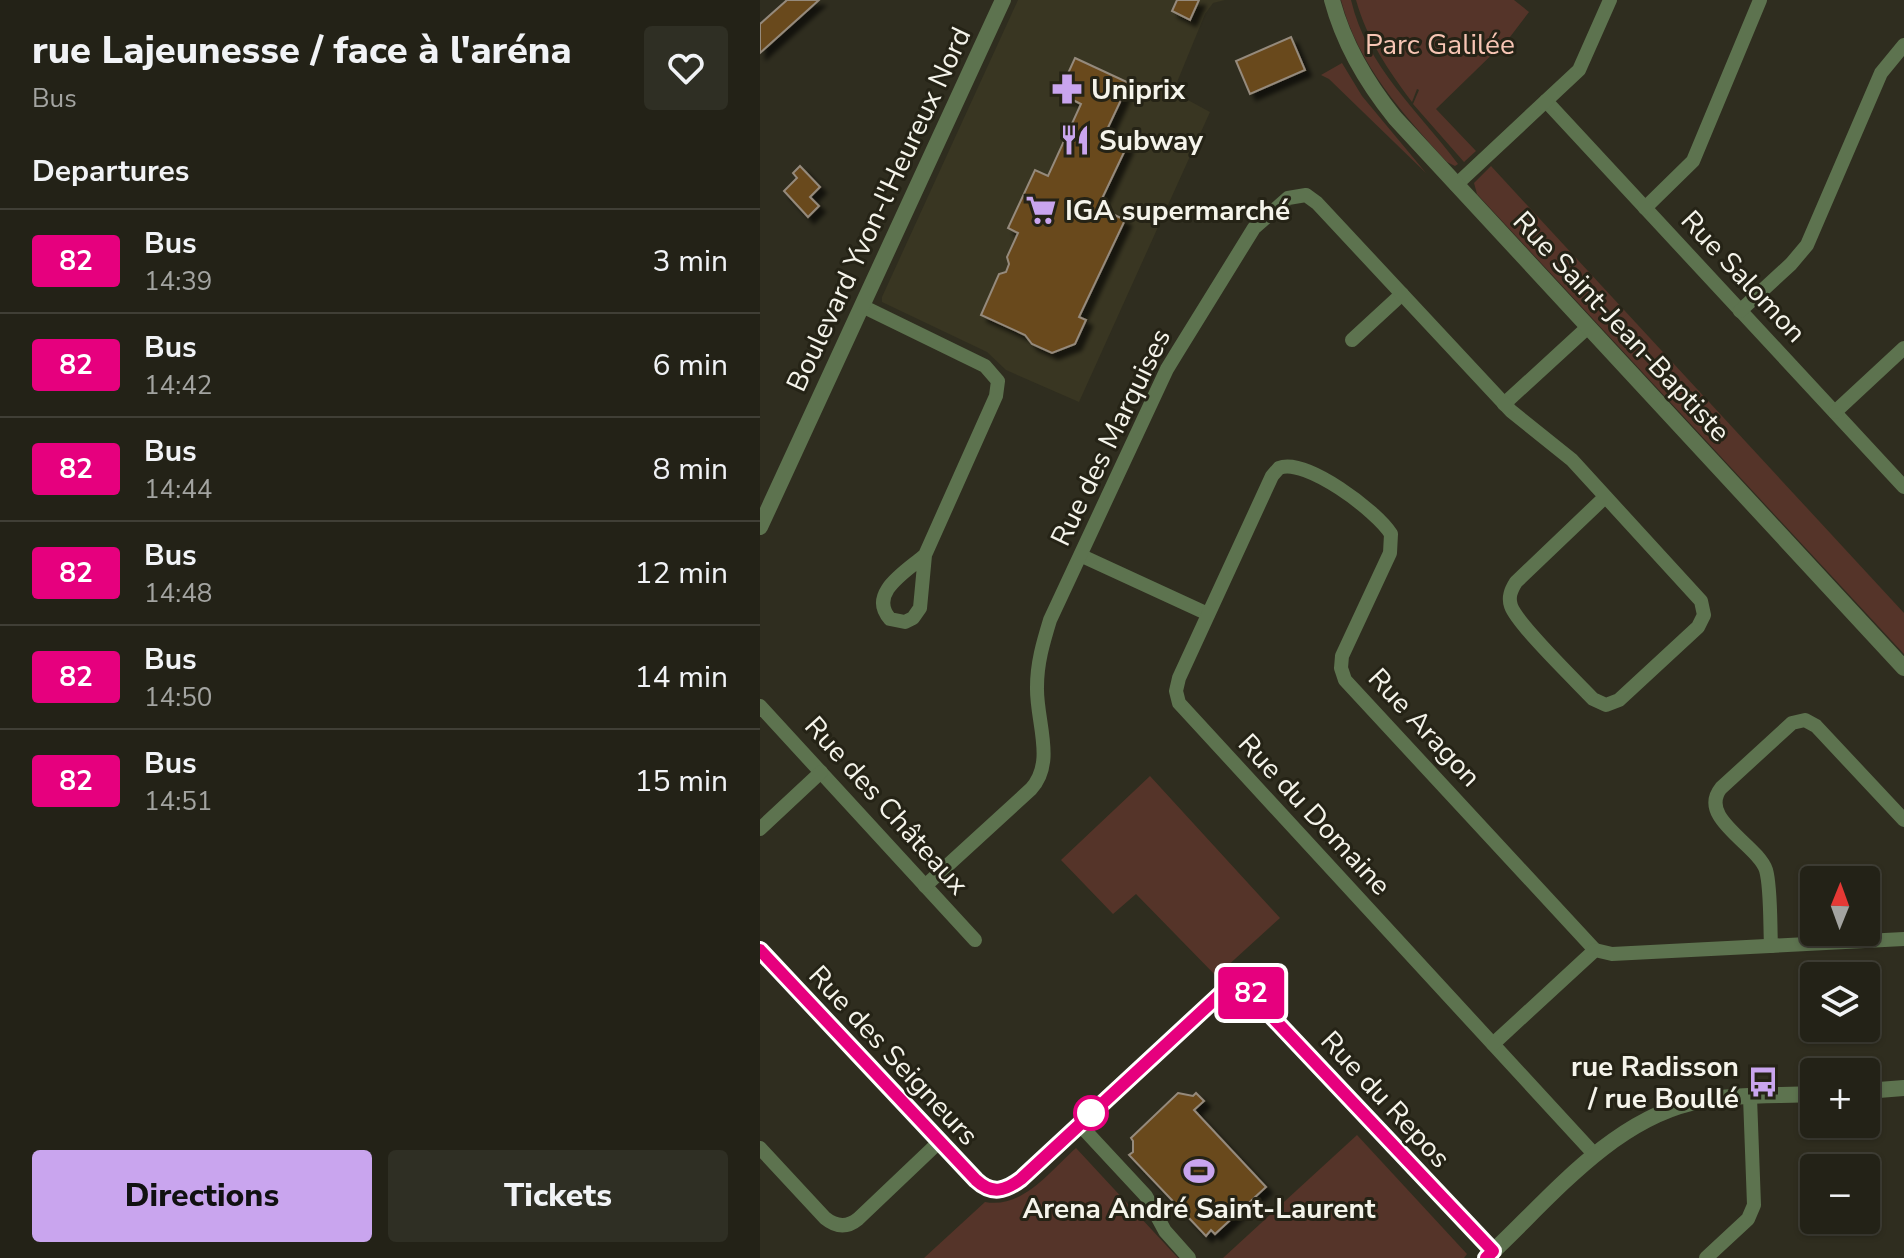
<!DOCTYPE html>
<html lang="en">
<head>
<meta charset="utf-8">
<style>
	:root { --surface:#232217; --page:#2f2f24; --text:#f1f3f6; --muted:#a3a4a1; --line:#403f36; --accent:#c9a5ee }
	body { margin:0; font-family:"Nunito Sans",sans-serif; background:var(--page); color:var(--text); height:100vh; display:flex; flex-direction:column; font-size:30px; white-space:nowrap }
	* { box-sizing:border-box; margin:0 }
	p { font-size:26px; color:var(--muted) }
	.icon { flex:none; width:44px; height:44px; fill:none; stroke:currentColor; stroke-width:2; stroke-linecap:round; stroke-linejoin:round }
	.map { position:relative; flex:1; overflow:hidden }
	.side { display:flex; flex-direction:column; background:var(--surface); width:760px }
	.side>* { flex:none }
	.badge { padding:0 16px; border-radius:6px; font-size:28px; line-height:52px }
	.needle { width:52px; rotate:1deg }
	.buttons { position:absolute; left:1040px; top:866px; display:grid; gap:16px }
	.buttons a { display:grid; place-items:center; width:80px; height:80px; border-radius:8px; background:var(--surface); box-shadow:0 2px 6px #0004,0 0 0 2px var(--line); font-size:40px }
	.map>.badge { position:absolute; translate:-50% -50%; box-shadow:0 0 0 4px #fff }
	h2 { padding:0 32px; font-size:30px; line-height:72px }
	.round { display:grid; place-items:center; flex:none; width:84px; height:84px; border-radius:8px; background:var(--page) }
	.summary { display:flex; align-items:center; justify-content:space-between; height:136px; padding:0 32px }
	h1 { font-size:38px; font-weight:800; line-height:60px }
	.action { display:flex; gap:16px; margin-top:auto; padding:16px 32px }
	.action a { flex:1; height:92px; border-radius:8px; background:var(--accent); color:#111; font-size:32px; font-weight:800; line-height:92px; text-align:center }
	.action a+a { background:var(--page); color:var(--text) }
	ul { padding:0; list-style:none }
	li { display:flex; align-items:center; gap:24px; height:104px; padding:0 32px; border-top:2px solid var(--line) }
	li div { flex:1 }
	li b { display:block; font-size:30px }
	li em { font-style:normal }
	li .badge { min-width:88px; font-weight:700; text-align:center }
	main { display:flex; flex:1; min-height:0 }
	.map>svg:first-child { display:block }
	.built { fill:#393622 }
	.green { fill:#553429 }
	.building { fill:#69491e; stroke:#958a7c; stroke-width:2; filter:url(#shadow) }
	.lines { fill:none; stroke-linecap:round; stroke-linejoin:round }
	.minor { stroke:#5d734f; stroke-width:14 }
	.tertiary { stroke:#5d734f; stroke-width:16 }
	.line-casing { stroke:#fff; stroke-width:18 }
	.line { stroke:#e6007e; stroke-width:12 }
	.stop-dot { fill:#fff; stroke:#e6007e; stroke-width:4 }
	.labels { text-anchor:middle; stroke-width:6; stroke-linejoin:round; paint-order:stroke }
	.park-label { font-size:28px; fill:#f7c5b4; stroke:#252316 }
	.poi-label { font-size:28px; font-weight:bold; fill:#f5f4eb; stroke:#252316; text-anchor:start }
	.street-label { font-size:28px; fill:#f5f4eb; stroke:#252316 }
</style>
</head>
<body>
<main>
<section class="side">
<div class="summary"><div><h1>rue Lajeunesse / face à l'aréna</h1><p>Bus</p></div><a class="round"><svg class="icon" aria-label="heart" viewBox="0 0 24 24"><path d="M12 20l-8-8c-3-5 5-10 8-4 3-6 11-1 8 4z"/></svg></a></div>
<h2>Departures</h2>
<ul>
<li><span class="badge" style="background:#e6007e;color:#fff">82</span><div><b>Bus</b><p>14:39</p></div><em>3 min</em></li>
<li><span class="badge" style="background:#e6007e;color:#fff">82</span><div><b>Bus</b><p>14:42</p></div><em>6 min</em></li>
<li><span class="badge" style="background:#e6007e;color:#fff">82</span><div><b>Bus</b><p>14:44</p></div><em>8 min</em></li>
<li><span class="badge" style="background:#e6007e;color:#fff">82</span><div><b>Bus</b><p>14:48</p></div><em>12 min</em></li>
<li><span class="badge" style="background:#e6007e;color:#fff">82</span><div><b>Bus</b><p>14:50</p></div><em>14 min</em></li>
<li><span class="badge" style="background:#e6007e;color:#fff">82</span><div><b>Bus</b><p>14:51</p></div><em>15 min</em></li>
</ul>
<div class="action"><a>Directions</a><a>Tickets</a></div>
</section>
<div class="map">
<svg width="1144" height="1258" viewBox="0 0 1144 1258">
	<defs>
		<filter id="shadow"><feDropShadow dx="6" dy="6" stdDeviation="2" flood-color="#0009"/></filter>
	</defs>
	<rect width="100%" height="100%" fill="#2f2d1f"/>
	<path class="built" d="M258,0H465L453,3L445,14L413,92L450,112L319,402L246,370L227,352L122,302V297Z"/>
	<g class="green">
		<path d="M581,0H591C607,68 658,110 698,164L695,166L687,162C643,114 598,65 581,0Z"/>
		<path d="M596,0H754L769,12L750,37L676,109L716,151L704,162L653,104L659,90L657,89L652,102C628,70 607,39 596,0Z"/>
		<path d="M582,63L602,96L666,173L569,79L561,75Z"/>
		<path d="M731,166L1144,613V654L717,194L714,183Z"/>
		<path d="M390,776L520,918L464,969L465,974L459,979L376,894L353,914L301,860Z"/>
		<path d="M597,1135L707,1254L704,1258H463Z"/>
		<path d="M316,1148L418,1258H164L225,1202C263,1209 290,1171 316,1148Z"/>
	</g>
	<g class="building">
		<path d="M27,0H59L0,53V24Z"/>
		<path d="M417,0H439L430,20L412,11Z"/>
		<path d="M531,37L545,70L490,94L476,61Z"/>
		<path d="M315,58L369,83L344,136L367,146L338,207L365,220L319,317L326,320L315,344L292,353L272,344L265,335L221,315L239,274L246,272L249,264L247,257L258,233L248,228L275,170L288,176L321,104L299,93Z"/>
		<path d="M40,166L60,187L50,197L59,206L48,217L24,191L37,178L33,173Z"/>
		<path d="M418,1093L433,1096L436,1093L444,1101L434,1110L506,1187L455,1234L451,1230L446,1236L369,1155L373,1152V1141L371,1138Z"/>
	</g>
	<g class="lines">
		<g class="minor">
			<path d="M786,101L1144,487"/>
			<path d="M696,185L819,70L850,0"/>
			<path d="M885,208L933,161L1000,0"/>
			<path d="M102,306L225,366L238,381L236,396L165,555L160,608L153,618L145,622L130,619C107,593 147,571 165,555"/>
			<path d="M980,311L1031,264L1047,245L1121,73L1144,45"/>
			<path d="M592,340L642,294"/>
			<path d="M744,404L828,327"/>
			<path d="M1075,412L1144,348"/>
			<path d="M322,556L448,614"/>
			<path d="M0,706L215,940"/>
			<path d="M0,829L61,772"/>
			<path d="M165,886L271,789C296,762 276,721 277,687C277,663 283,643 290,620L407,369L418,351L494,228L528,198L546,195L557,203L751,411L812,460L941,601L944,615L938,627L859,700L846,705L833,699C816,681 757,624 751,606C748,597 751,590 756,582L845,497"/>
			<path d="M1011,946C1010,926 1011,887 1006,870C997,844 937,818 961,788L1032,723L1045,720L1056,726L1144,820"/>
			<path d="M0,950L218,1183C234,1195 246,1190 261,1179L467,988L476,984L482,985L733,1251"/>
			<path d="M835,950L585,680L581,668L582,656L630,553L631,534C617,511 545,457 519,468L512,476L419,678L416,691L419,703L835,1155"/>
			<path d="M733,1044L835,950L852,954L1144,939"/>
			<path d="M320,1125L386,1196L405,1231L429,1258"/>
			<path d="M0,1148L65,1218C76,1227 87,1228 98,1219L179,1142"/>
			<path d="M946,1258L988,1219L994,1205L990,1097"/>
		</g>
		<g class="tertiary">
			<path d="M572,0C584,45 606,82 635,118L1144,668"/>
			<path d="M0,527L243,0"/>
			<path d="M1106,1091L1144,1088"/>
			<path d="M726,1258C786,1203 848,1123 931,1103C970,1094 1013,1096 1054,1094"/>
		</g>
	</g>
	<g class="lines">
		<g class="line-casing">
			<path id="line" d="M0,950L216,1180C232,1195 245,1191 261,1179L467,988L482,985L733,1251L726,1258"/>
		</g>
		<use href="#line" class="line"/>
	</g>
	<defs>
		<g id="pharmacy-bare" transform="scale(2.4)"><path d="M-2-6h4v4h4v4h-4v4h-4v-4h-4v-4h4Z" fill="#c9a5ee" stroke="#252316" stroke-width="2.5" paint-order="stroke"/></g>
		<g id="restaurant-bare" transform="scale(2.4)"><path d="M-5-6h1v4h1v-4h1v4h1v-4h1v5L-1.5 .5V6h-2V.5L-5-1ZM5-6V6H3V1.5H1.5Q1.5-4 5-6Z" fill="#c9a5ee" stroke="#252316" stroke-width="2.5" paint-order="stroke"/></g>
		<g id="supermarket-bare" transform="scale(2.4)"><path d="M-6-5.5h2.5l.6 2H6L4.5 2H-2.5L-4.4-4H-6ZM-1.5 3.2a1.3 1.3 0 1 0 .1 0ZM3 3.2a1.3 1.3 0 1 0 .1 0Z" fill="#c9a5ee" stroke="#252316" stroke-width="2.5" paint-order="stroke"/></g>
		<g id="bus-bare" transform="scale(2.4)"><path d="M-5-6H5V4H4V6H2V4H-2V6H-4V4H-5ZM-3.5-4V0h7V-4ZM-3.5 1.2v1.5H-2V1.2ZM2 1.2v1.5H3.5V1.2Z" fill="#c9a5ee" stroke="#252316" stroke-width="2.5" paint-order="stroke"/></g>
		<g id="stadium-bare" transform="scale(2.4)"><path d="M0-5a6.5 5 0 1 0 0 10a6.5 5 0 1 0 0-10ZM-3.5-1.8h7v3.6h-7Z" fill="#c9a5ee" stroke="#252316" stroke-width="2.5" paint-order="stroke"/></g>
	</defs>
	<g fill-rule="evenodd">
		<use href="#pharmacy-bare" x="307" y="89"/>
		<use href="#restaurant-bare" x="315" y="140"/>
		<use href="#supermarket-bare" x="281" y="210"/>
		<use href="#bus-bare" x="1003" y="1082"/>
		<use href="#stadium-bare" x="439" y="1171"/>
	</g>
	<circle class="stop-dot" cx="331" cy="1113" r="16"/>
	<g class="labels">
		<g class="park-label">
			<text x="680" y="54">Parc Galilée</text>
		</g>
		<g class="poi-label">
			<text x="331" y="99">Uniprix</text>
			<text x="339" y="150">Subway</text>
			<text x="305" y="220">IGA supermarché</text>
			<text x="979" y="1076" text-anchor="end">rue Radisson<tspan x="979" dy="32">/ rue Boullé</tspan></text>
			<text x="439" y="1218" text-anchor="middle">Arena André Saint-Laurent</text>
		</g>
		<g class="street-label">
			<text transform="translate(118 209) rotate(-65)" y="10">Boulevard Yvon-l'Heureux Nord</text>
			<text transform="translate(984 276) rotate(47)" y="10">Rue Salomon</text>
			<text transform="translate(862 326) rotate(47)" y="10">Rue Saint-Jean-Baptiste</text>
			<text transform="translate(350 437) rotate(-64)" y="10">Rue des Marquises</text>
			<text transform="translate(665 727) rotate(47)" y="10">Rue Aragon</text>
			<text transform="translate(127 805) rotate(48)" y="10">Rue des Châteaux</text>
			<text transform="translate(555 814) rotate(47)" y="10">Rue du Domaine</text>
			<text transform="translate(134 1055) rotate(47)" y="10">Rue des Seigneurs</text>
			<text transform="translate(626 1099) rotate(47)" y="10">Rue du Repos</text>
		</g>
	</g>
</svg>
<div class="buttons">
<a><svg class="needle" viewBox="-14 -14 28 28"><path d="M0-13l5 13h-10z" fill="#e53935"/><path d="M0 13l5-13h-10z" fill="#a3a4a1"/></svg></a>
<a><svg class="icon" aria-label="layers" viewBox="0 0 24 24"><path d="M12 4l9 5-9 5-9-5zM3 14l9 5 9-5"/></svg></a>
<a>+</a>
<a>−</a>
</div>
<b class="badge" style="left:491px;top:993px;background:#e6007e;color:#fff">82</b>
</div>
</main>
</body>
</html>
